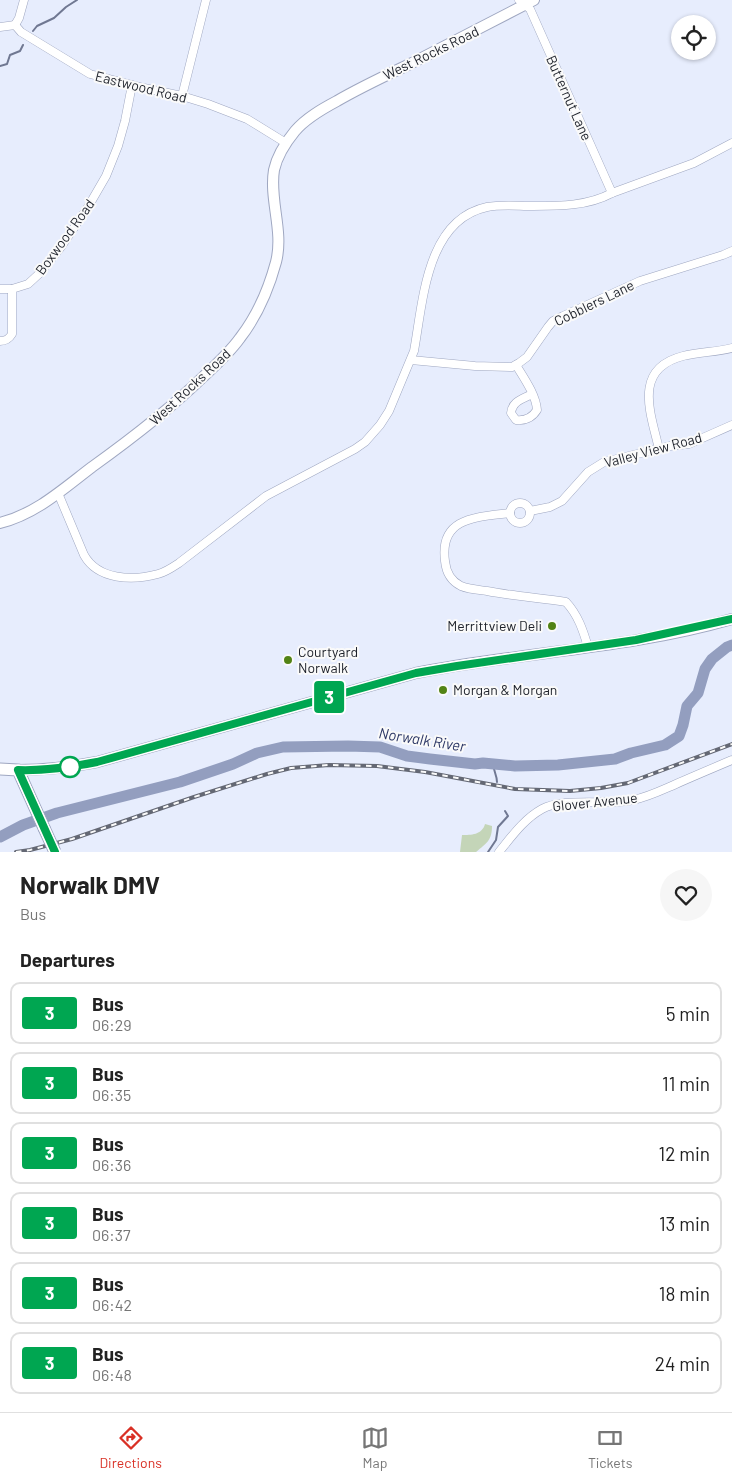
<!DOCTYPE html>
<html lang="en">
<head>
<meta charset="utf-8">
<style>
	:root { --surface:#fff; --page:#f6f6f6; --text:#222; --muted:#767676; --line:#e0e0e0; --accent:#d93025 }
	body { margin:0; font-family:Barlow,sans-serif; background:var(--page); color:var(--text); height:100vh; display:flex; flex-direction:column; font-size:19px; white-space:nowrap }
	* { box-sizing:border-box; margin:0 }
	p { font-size:16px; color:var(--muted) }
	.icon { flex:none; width:28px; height:28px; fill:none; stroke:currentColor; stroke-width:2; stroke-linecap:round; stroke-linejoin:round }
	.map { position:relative; height:852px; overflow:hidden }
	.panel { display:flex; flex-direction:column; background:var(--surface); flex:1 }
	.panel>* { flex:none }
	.badge { padding:0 10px; border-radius:4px; font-size:18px; line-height:32px }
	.buttons { position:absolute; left:671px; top:15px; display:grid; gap:10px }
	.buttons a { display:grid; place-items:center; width:45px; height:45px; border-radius:50%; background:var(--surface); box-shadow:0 1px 4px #0004; font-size:25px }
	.map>.badge { position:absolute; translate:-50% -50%; box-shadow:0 0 0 2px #fff }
	h2 { padding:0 20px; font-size:19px; line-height:45px }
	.round { display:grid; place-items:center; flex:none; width:52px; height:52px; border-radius:26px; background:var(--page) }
	.summary { display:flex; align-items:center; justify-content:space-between; height:85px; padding:0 20px }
	h1 { font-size:24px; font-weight:700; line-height:38px }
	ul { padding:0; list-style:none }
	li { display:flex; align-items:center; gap:15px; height:62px; margin:0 10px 8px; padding:0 10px; border:2px solid var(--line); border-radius:10px }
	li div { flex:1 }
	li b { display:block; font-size:19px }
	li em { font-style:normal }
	li .badge { min-width:55px; font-weight:700; text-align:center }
	.tabs { display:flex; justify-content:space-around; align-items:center; height:70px; border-top:1px solid var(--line); background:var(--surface); font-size:14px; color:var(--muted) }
	.tabs a { display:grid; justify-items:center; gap:2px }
	.tabs .current { color:var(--accent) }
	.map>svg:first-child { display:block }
	.green { fill:#c4d5b8 }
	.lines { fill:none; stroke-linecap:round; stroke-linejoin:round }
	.stream { stroke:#707892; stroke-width:2 }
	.river { stroke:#939ebf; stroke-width:11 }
	.minor-casing { stroke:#9fa7c1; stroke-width:9 }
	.major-casing { stroke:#9fa7c1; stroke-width:12 }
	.highway-casing { stroke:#9fa7c1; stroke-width:13 }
	.minor { stroke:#fff; stroke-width:8 }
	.major { stroke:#fff; stroke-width:10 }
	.highway { stroke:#fff; stroke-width:11 }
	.rail-casing { stroke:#646874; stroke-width:4 }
	.rail { stroke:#fafafa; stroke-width:2; stroke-dasharray:5.5; stroke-linecap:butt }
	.highway-bridge-casing { stroke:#9fa7c1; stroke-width:13; stroke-linecap:butt }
	.highway-bridge { stroke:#fff; stroke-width:11 }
	.line-casing { stroke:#fff; stroke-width:11 }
	.line { stroke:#00a651; stroke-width:8 }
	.poi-dot { fill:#528315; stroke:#fafafa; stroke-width:2 }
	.stop-dot { fill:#fff; stroke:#00a651; stroke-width:2.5 }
	.labels { text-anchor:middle; stroke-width:4; stroke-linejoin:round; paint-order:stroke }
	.street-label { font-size:14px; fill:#1d212a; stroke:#fafafa }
	.poi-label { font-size:14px; fill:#1d212a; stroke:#fafafa; text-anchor:start }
	.water-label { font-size:15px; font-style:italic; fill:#2c3765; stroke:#fafafa }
</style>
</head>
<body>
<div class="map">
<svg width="732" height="852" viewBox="0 0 732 852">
	<rect width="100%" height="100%" fill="#e7edfd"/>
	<path class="green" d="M485,824L492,826C492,840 487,843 476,852H460L462,835C471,835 482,835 485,824Z"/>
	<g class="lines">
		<g class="stream">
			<path d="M33,31L37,26L54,18L66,7L77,0"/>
			<path d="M0,66L7,64L10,55L20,51L23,45"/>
			<path d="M493,763C493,770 497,775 497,782"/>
			<path d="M488,852L496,840L498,827L508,816L505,811"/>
		</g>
		<path class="river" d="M0,837L23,825L57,813L180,782L233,764L257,753L283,747L348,746L380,747L407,756L430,759L475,764L483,763L515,766L558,765L615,759L631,753L665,745L679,736L683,725L687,706L698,693L705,669L712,659L727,647L732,645"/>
		<g class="minor-casing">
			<g id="minor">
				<path d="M519,0L530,9L612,193"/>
				<path d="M15,25L21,32L90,74L144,88L182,96L208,104L247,119L286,143"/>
				<path d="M15,25L19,18L24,0"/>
				<path d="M0,27L15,25"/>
				<path d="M182,96L206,0"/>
				<path d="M0,289H12"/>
				<path d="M0,341C6,341 9,339 12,334V289L28,284L40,273L61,247L88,207L106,176L118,146L125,121L132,85"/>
				<path d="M411,360L475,366L512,367L519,363L527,357L548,327L553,321L563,316L640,281L723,255L732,251"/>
				<path d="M516,365C524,378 536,395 537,410C532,418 524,421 516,420L511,413C512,401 523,399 532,394"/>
				<path d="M659,449C651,414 632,369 683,356C699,352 716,352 732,348"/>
				<path d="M58,493L84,555C98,580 132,581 158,574C166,572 173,567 179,563L266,496L355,449L365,442L380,425L389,411L414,351C423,302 426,220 487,207C502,204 518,206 533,206C560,206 588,206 612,193L694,163L732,143"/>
				<circle cx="520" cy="513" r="10"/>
				<path d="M530,511L550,507L562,501L588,472L604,462L670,446L689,444L732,425"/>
				<path d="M510,513C477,517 439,517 445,561C446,572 451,581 461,586C468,589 479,590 487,591C513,596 540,598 566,602C578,615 583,630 588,647"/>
				<path d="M499,852C512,836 524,819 542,809C563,797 607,806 633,800C648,797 662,790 676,784C694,776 713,768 732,760"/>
			</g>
		</g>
		<g class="major-casing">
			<g id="major">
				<path d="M0,523C36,514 63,489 92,467C131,439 169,410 204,376C217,364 230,352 240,338C257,316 269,288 276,262C284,231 269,200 274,170C277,156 286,142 295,131C306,118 322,109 337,101C361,87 387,75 412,63C453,42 493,21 534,0"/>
				<path d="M18,770C45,770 71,767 97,762L416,673C520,652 629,649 732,619"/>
			</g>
		</g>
		<g class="highway-casing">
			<path id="highway" d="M0,769L18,770L44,828"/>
		</g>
		<use href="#minor" class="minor"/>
		<use href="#major" class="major"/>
		<use href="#highway" class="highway"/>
		<g class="rail-casing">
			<path id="rail" d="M16,852L30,850L72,839L194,797L267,774L291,768L329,765L377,766L425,772L515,789L570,791L601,788L628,783L732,744"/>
		</g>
		<use href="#rail" class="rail"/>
		<g class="highway-bridge-casing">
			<path id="highway-bridge" d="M44,828L55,852"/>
		</g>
		<use href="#highway-bridge" class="highway-bridge"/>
	</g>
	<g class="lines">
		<g class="line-casing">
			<path id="line" d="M55,852L18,770C45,771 71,767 97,762L416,673L457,666L636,640L732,619"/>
		</g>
		<use href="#line" class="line"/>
	</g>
	<g class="poi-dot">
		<circle cx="552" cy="626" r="5"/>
		<circle cx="288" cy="660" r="5"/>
		<circle cx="443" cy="690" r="5"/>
	</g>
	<circle class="stop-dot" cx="70" cy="767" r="10"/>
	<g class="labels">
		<g class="street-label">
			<text transform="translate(431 53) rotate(-26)" y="5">West Rocks Road</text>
			<text transform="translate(141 87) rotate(14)" y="5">Eastwood Road</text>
			<text transform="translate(569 98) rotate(66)" y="5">Butternut Lane</text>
			<text transform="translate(65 237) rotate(-54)" y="5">Boxwood Road</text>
			<text transform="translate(594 303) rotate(-26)" y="5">Cobblers Lane</text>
			<text transform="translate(190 387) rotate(-43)" y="5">West Rocks Road</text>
			<text transform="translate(653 450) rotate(-15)" y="5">Valley View Road</text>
			<text transform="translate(595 802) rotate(-6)" y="5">Glover Avenue</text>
		</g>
		<g class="poi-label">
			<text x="542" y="631" text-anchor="end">Merrittview Deli</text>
			<text x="298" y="657">Courtyard<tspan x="298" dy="16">Norwalk</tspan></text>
			<text x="453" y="695">Morgan &amp; Morgan</text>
		</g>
		<g class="water-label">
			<text transform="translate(422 740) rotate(9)" y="5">Norwalk River</text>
		</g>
	</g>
</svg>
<div class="buttons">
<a><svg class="icon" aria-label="locate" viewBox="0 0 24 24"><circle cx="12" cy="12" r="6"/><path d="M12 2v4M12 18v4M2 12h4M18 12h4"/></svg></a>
</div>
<b class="badge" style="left:329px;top:697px;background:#00a651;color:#fff">3</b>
</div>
<section class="panel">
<div class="summary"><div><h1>Norwalk DMV</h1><p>Bus</p></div><a class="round"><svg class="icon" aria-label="heart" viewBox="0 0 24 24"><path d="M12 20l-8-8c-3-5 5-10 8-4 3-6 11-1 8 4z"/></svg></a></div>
<h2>Departures</h2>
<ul>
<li><span class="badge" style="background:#00a651;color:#fff">3</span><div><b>Bus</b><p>06:29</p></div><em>5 min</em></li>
<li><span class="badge" style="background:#00a651;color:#fff">3</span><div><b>Bus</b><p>06:35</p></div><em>11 min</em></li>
<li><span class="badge" style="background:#00a651;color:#fff">3</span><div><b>Bus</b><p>06:36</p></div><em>12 min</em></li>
<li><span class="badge" style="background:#00a651;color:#fff">3</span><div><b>Bus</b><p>06:37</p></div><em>13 min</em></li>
<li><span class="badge" style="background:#00a651;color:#fff">3</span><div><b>Bus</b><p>06:42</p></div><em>18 min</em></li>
<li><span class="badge" style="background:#00a651;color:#fff">3</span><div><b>Bus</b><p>06:48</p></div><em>24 min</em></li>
</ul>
</section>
<nav class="tabs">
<a class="current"><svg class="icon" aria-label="directions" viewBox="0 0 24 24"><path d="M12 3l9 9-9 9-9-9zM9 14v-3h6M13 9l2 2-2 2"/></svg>Directions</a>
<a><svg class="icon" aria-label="map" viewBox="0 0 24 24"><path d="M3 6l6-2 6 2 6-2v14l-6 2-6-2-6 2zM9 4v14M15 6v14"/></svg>Map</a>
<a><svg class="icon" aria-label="tickets" viewBox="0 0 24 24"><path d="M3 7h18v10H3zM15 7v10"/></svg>Tickets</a>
</nav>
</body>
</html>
